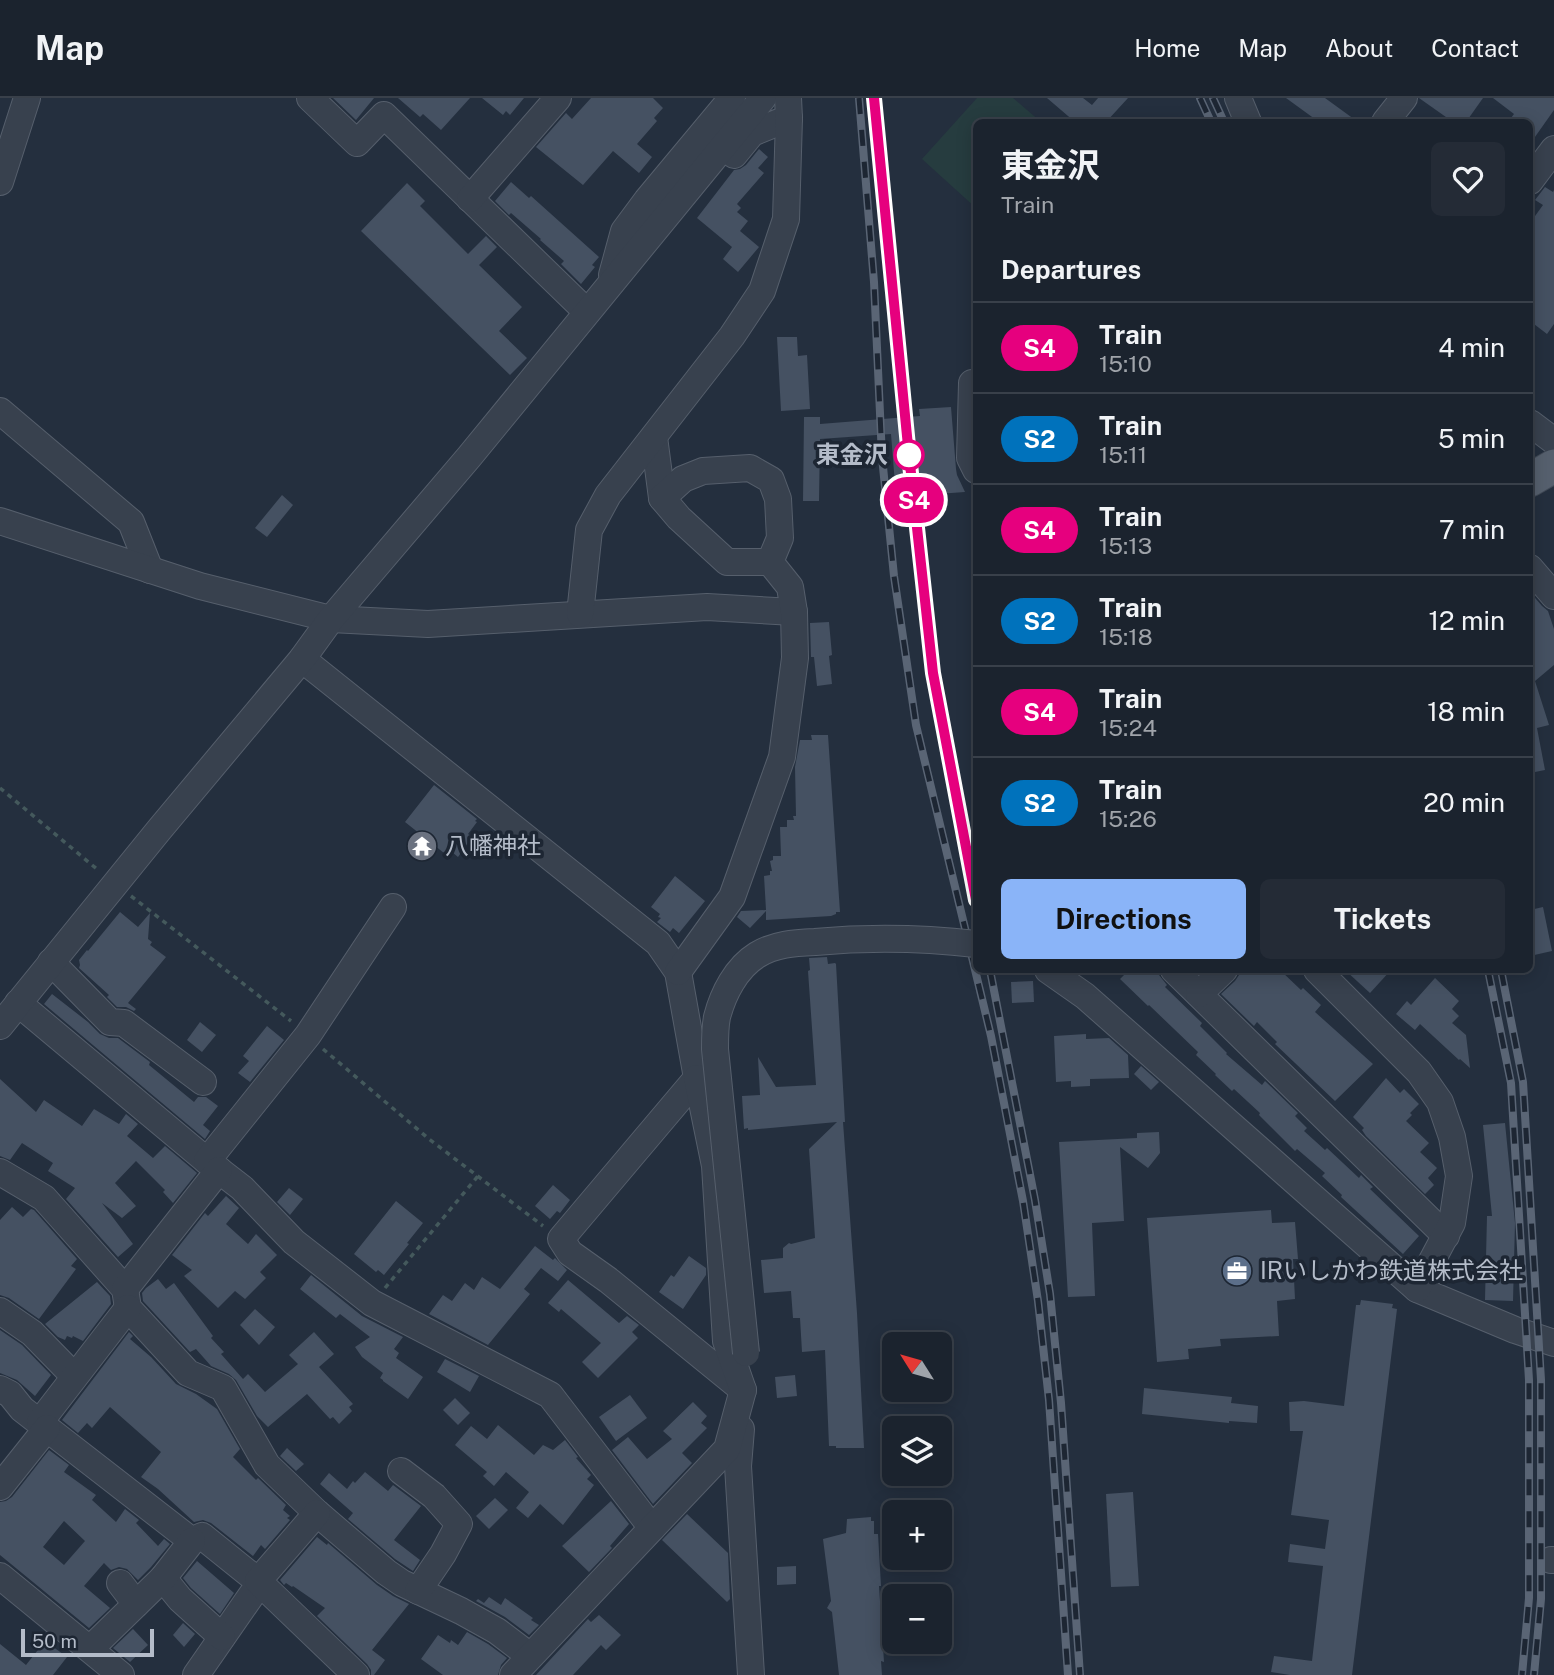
<!DOCTYPE html>
<html lang="en">
<head>
<meta charset="utf-8">
<style>
	:root { --surface:#1b232e; --page:#242b36; --text:#f1f3f6; --muted:#a0a4aa; --line:#39404a; --accent:#8ab4f8 }
	body { margin:0; font-family:"Public Sans","Noto Sans JP",sans-serif; background:var(--page); color:var(--text); height:100vh; display:flex; flex-direction:column; font-size:26px; white-space:nowrap }
	* { box-sizing:border-box; margin:0 }
	p { font-size:23px; color:var(--muted) }
	.icon { flex:none; width:38px; height:38px; fill:none; stroke:currentColor; stroke-width:2; stroke-linecap:round; stroke-linejoin:round }
	.map { position:relative; flex:1; overflow:hidden }
	.drawer { position:absolute; left:973px; top:21px; width:560px; height:854px; display:flex; flex-direction:column; background:var(--surface); border-radius:10px; box-shadow:0 4px 18px #0003,0 0 0 2px var(--line) }
	.drawer>* { flex:none }
	.badge { padding:0 14px; border-radius:23px; font-size:24px; line-height:46px }
	.needle { width:46px; rotate:307deg }
	.controls { position:absolute; left:882px; top:1234px; display:grid; gap:14px }
	.controls a { display:grid; place-items:center; width:70px; height:70px; border-radius:10px; background:var(--surface); box-shadow:0 4px 18px #0003,0 0 0 2px var(--line); font-size:35px }
	.scale { position:absolute; left:21px; bottom:18px; width:133px; box-sizing:border-box; padding-left:7px; border:4px solid #b4bcc9; border-top:0; font-size:19px; line-height:24px; white-space:nowrap; color:#b4bcc9; -webkit-text-stroke:5px #1d2633; paint-order:stroke }
	.map>.badge { position:absolute; translate:-50% -50%; box-shadow:0 0 0 4px #fff }
	h2 { padding:0 28px; font-size:26px; line-height:63px }
	.round { display:grid; place-items:center; flex:none; width:74px; height:74px; border-radius:10px; background:var(--page) }
	.summary { display:flex; align-items:center; justify-content:space-between; height:119px; padding:0 28px }
	h1 { font-size:33px; font-weight:700; line-height:52px }
	.primary-button { display:flex; gap:14px; margin-top:auto; padding:14px 28px }
	.primary-button a { flex:1; height:80px; border-radius:10px; background:var(--accent); color:#111; font-size:28px; font-weight:700; line-height:80px; text-align:center }
	.primary-button a+a { background:var(--page); color:var(--text) }
	ul { padding:0; list-style:none }
	li { display:flex; align-items:center; gap:21px; height:91px; padding:0 28px; border-top:2px solid var(--line) }
	li div { flex:1 }
	li b { display:block; font-size:26px }
	li em { font-style:normal }
	li .badge { min-width:77px; font-weight:700; text-align:center }
	header { display:flex; align-items:center; gap:42px; box-sizing:border-box; height:98px; padding:0 35px; background:var(--surface); border-bottom:2px solid var(--line) }
	header strong { font-size:33px }
	nav { display:flex; gap:38px; margin-inline-start:auto; font-size:24px }
	.map>svg:first-child { display:block }
	.green { fill:#263c3f }
	.building { fill:#455162; fill-rule:evenodd }
	.lines { fill:none; stroke-linecap:round; stroke-linejoin:round }
	.minor-casing { stroke:#565f6c; stroke-width:28 }
	.major-casing { stroke:#414a57; stroke-width:35 }
	.path { stroke:#44595c; stroke-width:3.5; stroke-dasharray:5 5; stroke-linecap:butt }
	.minor { stroke:#38414e; stroke-width:26 }
	.major { stroke:#56606e; stroke-width:33 }
	.rail-casing { stroke:#5a6575; stroke-width:8 }
	.rail { stroke:#1d2633; stroke-width:5; stroke-dasharray:16; stroke-linecap:butt }
	.minor-bridge-casing { stroke:#565f6c; stroke-width:28; stroke-linecap:butt }
	.minor-bridge { stroke:#38414e; stroke-width:26 }
	.line-casing { stroke:#fff; stroke-width:16 }
	.line { stroke:#e6007e; stroke-width:10 }
	.stop-dot { fill:#fff; stroke:#e6007e; stroke-width:3.5 }
	.labels { text-anchor:middle; stroke-width:7; stroke-linejoin:round; paint-order:stroke }
	.stop-label { font-size:24px; font-weight:bold; fill:#b4bcc9; stroke:#1d2633; text-anchor:end }
	.poi-label { font-size:24px; fill:#b4bcc9; stroke:#1d2633; text-anchor:start }
</style>
</head>
<body>
<header>
<strong>Map</strong>
<nav><a>Home</a><a>Map</a><a>About</a><a>Contact</a></nav>
</header>
<div class="map">
<svg width="1554" height="1577" viewBox="0 0 1554 1577">
	<rect width="100%" height="100%" fill="#242f3e"/>
	<path class="green" d="M977,0H1013L1041,24H976V110L922,61Z"/>
	<g class="building">
		<path d="M333,0H374L356,22Z"/>
		<path d="M398,0H470L441,32L423,16L420,19Z"/>
		<path d="M482,0H524L510,17L506,13L503,17Z"/>
		<path d="M591,0H653L663,10L654,20L657,23L637,46L652,59L639,75L613,53L583,87L536,49L566,15L572,21Z"/>
		<path d="M1047,0H1083L1092,7L1098,0H1128L1106,24H1075Z"/>
		<path d="M1286,0H1325L1358,24H1319Z"/>
		<path d="M1419,0H1483L1466,24H1453Z"/>
		<path d="M1493,0H1554V12L1530,46V24H1508L1514,16Z"/>
		<path d="M759,51L768,59L758,70L764,75L737,106L741,110L737,114L748,123L740,133L759,149L738,174L723,161L732,149L697,120L734,72L740,71L746,67Z"/>
		<path d="M511,84L529,100L531,98L599,159L592,167L595,169L581,186L561,166L564,163L540,142L541,141L511,115L509,117L495,103Z"/>
		<path d="M407,85L425,103L420,108L468,156L486,138L497,149L479,167L522,209L499,233L527,260L510,277L361,133Z"/>
		<path d="M1545,89L1553,94L1554,92V226L1547,236L1530,223V125L1543,107L1535,102Z"/>
		<path d="M777,239H797L798,258L807,257L810,311L781,313Z"/>
		<path d="M951,309L956,371L957,377L965,394L896,399L891,336L820,341L819,403H803L804,319H820V326L920,318L919,311Z"/>
		<path d="M282,397L293,407L267,439L255,430Z"/>
		<path d="M1530,494L1542,508L1548,513L1554,531V567L1535,583L1549,627L1537,630L1545,672L1530,675Z"/>
		<path d="M829,524L832,557L829,558L832,586L817,588L814,559H811L810,525Z"/>
		<path d="M811,637H828L840,814H836V816L831,818L766,822V813L750,830L737,819L741,813L766,812L764,778L770,777V773H772L770,763L773,762V758H781L780,729H787V722H794L793,718H796L795,669L800,642H812Z"/>
		<path d="M434,687L477,721L475,723L477,724L468,736L472,739L458,759L452,754L449,759L405,724Z"/>
		<path d="M675,778L705,803L679,835L673,830L670,834L657,824L661,820L658,819L660,816L651,809Z"/>
		<path d="M1543,809L1552,853L1530,858V812Z"/>
		<path d="M120,814L138,829L150,815L148,841L152,844L150,847L166,859L128,905L136,911L134,913L126,909H117L107,899L109,897L79,870L80,867L79,862L87,852L88,853Z"/>
		<path d="M827,859L828,866L835,865L836,866L845,1024H843L857,1215L864,1350H836V1348H829L825,1252L802,1254L800,1220H793L791,1193L764,1195L761,1162L783,1160V1150L789,1145L791,1146L815,1140L809,1051L837,1024L748,1032V1030L744,1031L742,998L760,997L758,959L776,989L816,987L808,873L810,872L809,860Z"/>
		<path d="M1129,872H1159V877L1167,887L1165,889L1202,925L1200,928L1227,955L1226,956L1262,987L1265,983L1298,1015L1295,1018L1307,1030L1304,1033L1325,1052L1327,1050L1359,1080L1361,1077L1373,1089L1370,1091L1419,1138L1403,1156L1341,1099L1342,1097L1322,1078L1325,1075L1297,1051L1295,1053L1259,1017L1260,1015L1234,991L1232,993L1215,977L1216,976L1196,957L1198,954L1149,907L1148,908L1120,881Z"/>
		<path d="M1239,872H1280L1301,892L1303,890L1321,907L1315,914L1373,966L1335,1003L1275,946L1277,944L1257,924L1254,928L1221,896L1235,883L1239,877Z"/>
		<path d="M1345,872H1391L1370,895Z"/>
		<path d="M1435,880L1459,903L1452,911L1459,918L1452,925L1466,937L1470,970L1460,961L1459,962L1420,926L1415,932L1396,916L1407,903L1411,907Z"/>
		<path d="M1033,883L1034,904L1012,905L1011,884Z"/>
		<path d="M52,896L88,924L100,936L109,940H118L150,964L149,967L194,1004L198,999H206L218,1008L203,1027L210,1033L205,1041L44,906Z"/>
		<path d="M200,924L216,937L202,954L187,942Z"/>
		<path d="M267,928L284,942L250,984L238,975L249,963L243,958Z"/>
		<path d="M1086,936V941L1109,940L1128,957L1129,980L1090,981V988L1071,989V983L1056,984L1054,938Z"/>
		<path d="M1141,968L1159,984L1151,992L1134,976Z"/>
		<path d="M1386,980L1400,995L1404,991L1419,1006L1410,1015L1412,1017L1406,1023L1429,1045L1420,1054L1437,1070L1428,1080L1434,1087L1425,1096L1366,1038L1362,1032L1364,1030L1353,1019Z"/>
		<path d="M0,981L36,1014L44,1002L82,1028L94,1011L119,1026L126,1016L138,1026L127,1038L153,1060L165,1048L197,1075L173,1105L163,1094L165,1092L136,1063L115,1085L136,1108L122,1120L102,1105L133,1146L118,1159L66,1101L75,1090L48,1073L53,1065L22,1045L10,1062L0,1058Z"/>
		<path d="M1505,1025L1515,1125L1513,1203L1485,1202L1487,1118H1492L1483,1027Z"/>
		<path d="M1159,1034L1160,1055L1148,1070L1120,1049L1124,1123L1092,1125L1095,1198L1068,1199L1059,1044L1137,1040V1035Z"/>
		<path d="M553,1087L570,1102L560,1115L557,1113L550,1121L535,1108Z"/>
		<path d="M289,1090L303,1101L290,1117L277,1104Z"/>
		<path d="M226,1098L239,1110L226,1126L248,1146L256,1136L277,1157L260,1174L266,1180L245,1201L235,1193L218,1210L184,1178L192,1172L172,1157L205,1115L208,1118Z"/>
		<path d="M396,1103L423,1125L407,1145L409,1146L384,1177L378,1172L376,1174L354,1156Z"/>
		<path d="M12,1109L23,1119L31,1111L34,1112L77,1161L71,1168L76,1171L39,1221L9,1200L0,1197V1122Z"/>
		<path d="M1271,1112L1272,1125L1295,1124L1298,1161H1293L1295,1201L1277,1203L1279,1238L1220,1241L1221,1248L1188,1251L1189,1261L1157,1264L1147,1120Z"/>
		<path d="M535,1148L553,1162L555,1160L567,1172L558,1183L541,1170L524,1191L530,1196L488,1247L429,1216L443,1197L452,1203L465,1185L474,1192L482,1179L500,1191Z"/>
		<path d="M689,1158L706,1170V1177L683,1211L659,1194L671,1177L674,1179Z"/>
		<path d="M311,1177L362,1218L403,1239L394,1251L399,1255L396,1260L423,1279L408,1301L383,1283V1282L380,1280L383,1275L362,1259L355,1249L370,1239L340,1216L336,1220L300,1191Z"/>
		<path d="M158,1181L166,1191L174,1185L213,1238L211,1240L224,1254L221,1256L243,1281L248,1276L265,1294L298,1266L289,1257L314,1234L334,1256L319,1269L353,1306L349,1309L352,1313L339,1326L333,1319L330,1321L307,1296L268,1329L257,1318L236,1282L229,1276L211,1268L196,1251L190,1254L143,1203L142,1195L146,1190Z"/>
		<path d="M568,1182L619,1225L627,1218L639,1227L632,1234L638,1240L598,1280L582,1264L601,1245L561,1211L559,1214L548,1205Z"/>
		<path d="M97,1184L110,1198L111,1206L83,1243L73,1238L72,1240L67,1238L65,1242L58,1239L45,1226Z"/>
		<path d="M1361,1202L1393,1206L1392,1210L1397,1211L1352,1577H1290L1271,1574L1274,1558L1312,1563L1323,1468L1288,1464L1290,1446L1325,1451L1329,1422L1291,1417L1303,1333H1290L1289,1304L1304,1303L1344,1308L1356,1207H1360Z"/>
		<path d="M255,1211L275,1229L259,1247L240,1227Z"/>
		<path d="M0,1232L22,1247L51,1277L35,1298L17,1282L0,1275Z"/>
		<path d="M129,1234L133,1238L130,1241L151,1259L176,1286L196,1296L217,1311L240,1351L233,1359L256,1382L258,1380L286,1407L283,1412L290,1418L287,1420L290,1422L265,1451L261,1447L253,1458L211,1425L203,1422L194,1424L158,1391L141,1379L161,1354L110,1309L92,1330L87,1325L78,1335L62,1322Z"/>
		<path d="M445,1261L479,1278L470,1294L437,1274Z"/>
		<path d="M795,1277L797,1298L777,1300L775,1279Z"/>
		<path d="M1144,1290L1232,1299L1231,1305L1258,1308L1257,1325L1229,1323V1325L1142,1316Z"/>
		<path d="M630,1297L647,1320L616,1343L599,1319Z"/>
		<path d="M455,1300L470,1315L458,1327L443,1312Z"/>
		<path d="M693,1304L707,1318L701,1325L707,1330L682,1355L692,1365L653,1406L612,1352L628,1339L647,1361L672,1341L663,1333Z"/>
		<path d="M498,1327L534,1357L543,1347L553,1352L565,1342L578,1359L576,1360L591,1377L587,1381L594,1387L563,1427L540,1406L528,1420L516,1410L529,1394L506,1374L494,1388L483,1378L487,1374L455,1347L471,1328L487,1341Z"/>
		<path d="M287,1350L304,1366L296,1373L280,1358Z"/>
		<path d="M49,1352L69,1367L64,1374L96,1397L92,1402L116,1424L125,1411L139,1422L136,1425L158,1448L164,1441L170,1446L151,1469L138,1482L127,1471L119,1469L111,1472L104,1465L84,1488L110,1510L89,1530L0,1457V1404L6,1403L12,1399ZM64,1423L85,1443L64,1467L43,1449Z"/>
		<path d="M365,1374L388,1393L393,1387L421,1408L394,1442L420,1462L413,1473L395,1461L348,1421L353,1415L320,1386L329,1375L347,1391L353,1383L355,1385Z"/>
		<path d="M1133,1394L1139,1488L1111,1489L1106,1396Z"/>
		<path d="M495,1400L508,1412L489,1431L476,1418Z"/>
		<path d="M611,1403L629,1426L610,1448L612,1450L589,1474L562,1448Z"/>
		<path d="M687,1416L728,1455L730,1501L727,1504L662,1442Z"/>
		<path d="M871,1419V1423H874V1436H878L881,1488H879L884,1564L881,1563L882,1577H839L832,1514L827,1510L831,1503L823,1441L846,1435L847,1421Z"/>
		<path d="M317,1439L327,1447L328,1445L377,1487L393,1498L409,1506L372,1552L385,1562L374,1577H371V1572L367,1566L317,1518L325,1510L293,1488L292,1489L286,1485L284,1487L280,1482Z"/>
		<path d="M197,1463L234,1495L220,1516L191,1490L183,1480Z"/>
		<path d="M796,1468V1486L777,1487V1469Z"/>
		<path d="M489,1499L501,1507L505,1500L533,1520L531,1522L539,1527L529,1537L505,1519L476,1503L478,1501L484,1505Z"/>
		<path d="M599,1517L621,1537L606,1552L601,1547L573,1577H536L588,1521L591,1524Z"/>
		<path d="M183,1525L195,1536L184,1549L173,1537Z"/>
		<path d="M133,1531L148,1547L130,1564L113,1550Z"/>
		<path d="M467,1534L488,1546L507,1560L501,1567L498,1577H443L421,1561L438,1537L450,1545L451,1542L458,1547Z"/>
		<path d="M45,1543L67,1559L53,1577H0V1546L26,1567Z"/>
	</g>
	<g class="lines">
		<g class="minor-casing">
			<g id="minor">
				<path d="M310,0L357,45L384,17L587,214"/>
				<path d="M1238,0L1248,24"/>
				<path d="M1385,24L1404,0"/>
				<path d="M734,57L752,35L789,20"/>
				<path d="M1530,83L1554,51"/>
				<path d="M0,84L27,0"/>
				<path d="M470,101L558,0"/>
				<path d="M612,177L624,133L647,102L732,0"/>
				<path d="M976,285H972L970,360L976,372"/>
				<path d="M0,313L131,424L150,472"/>
				<path d="M1530,325L1554,343"/>
				<path d="M654,339L662,400"/>
				<path d="M0,423L200,488L331,521L428,526L707,509L794,514"/>
				<path d="M1530,470L1554,498"/>
				<path d="M580,516L589,432L608,397L732,238L762,193L786,121L789,20L788,0"/>
				<path d="M302,561L658,845L678,874L697,980L561,1141L570,1155L608,1182L743,1292"/>
				<path d="M51,864L110,924L124,925L203,984"/>
				<path d="M1048,872L1085,898L1417,1191L1515,1232L1554,1245"/>
				<path d="M1174,872L1446,1138"/>
				<path d="M1317,872L1419,974L1440,1004L1452,1039L1459,1078L1452,1125L1417,1191"/>
				<path d="M678,874L732,799L782,659L795,560L794,514L790,489L770,464L780,440L778,401L771,382L750,370L703,373L683,381L662,400L679,420L727,464H770"/>
				<path d="M1199,896L1224,872"/>
				<path d="M18,905L207,1063L242,1090L294,1144L372,1205L550,1297L652,1430"/>
				<path d="M0,928L159,732L302,561L331,521L469,359L763,0"/>
				<path d="M207,1063L308,937L393,809"/>
				<path d="M0,1074L44,1100L125,1191L128,1210L188,1275L223,1290L267,1367L317,1415L386,1474L402,1485L461,1513L497,1533L530,1558"/>
				<path d="M125,1191L219,1072"/>
				<path d="M0,1213L32,1235L74,1278"/>
				<path d="M0,1291L10,1296L22,1311L192,1443L202,1438L258,1483L255,1492L196,1577"/>
				<path d="M40,1324L128,1210"/>
				<path d="M741,1331L738,1368L751,1577"/>
				<path d="M401,1373L434,1398L459,1426L443,1456L418,1493"/>
				<path d="M0,1389L47,1330"/>
				<path d="M317,1415L258,1483L356,1577"/>
				<path d="M1551,1462H1554"/>
				<path d="M0,1478L121,1577"/>
				<path d="M163,1480L180,1501L222,1539"/>
				<path d="M120,1485L136,1506"/>
				<path d="M90,1551L163,1480L192,1443"/>
				<path d="M513,1577L727,1351L743,1292L726,1243L715,1068L697,980"/>
			</g>
		</g>
		<g class="major-casing">
			<path id="major" d="M1530,382L1554,368"/>
		</g>
		<g class="path">
			<path d="M0,690L98,772"/>
			<path d="M131,798L291,923"/>
			<path d="M323,951L429,1041L543,1128"/>
			<path d="M385,1190L478,1078"/>
		</g>
		<use href="#minor" class="minor"/>
		<use href="#major" class="major"/>
		<g class="rail-casing">
			<g id="rail">
				<path d="M859,0L874,184L882,359L894,478L916,627L991,938L1023,1103L1038,1203L1049,1302L1068,1577"/>
				<path d="M874,0L908,348L933,575L976,802"/>
				<path d="M1200,0L1211,24"/>
				<path d="M1213,0L1224,24"/>
				<path d="M990,872L1035,1102L1050,1196L1061,1305L1080,1577"/>
				<path d="M1488,872L1511,985L1529,1282V1500L1522,1577"/>
				<path d="M1501,872L1523,984L1541,1282V1501L1534,1577"/>
			</g>
		</g>
		<use href="#rail" class="rail"/>
		<g class="minor-bridge-casing">
			<path id="minor-bridge" d="M746,1255L715,951C715,941 715,929 717,919C723,896 736,870 757,857C775,846 794,845 815,844C869,839 923,840 976,846"/>
		</g>
		<use href="#minor-bridge" class="minor-bridge"/>
	</g>
	<g class="lines">
		<g class="line-casing">
			<path id="line" d="M874,0L908,348L933,575L976,802"/>
		</g>
		<use href="#line" class="line"/>
	</g>
	<defs>
		<g id="temple-disc" transform="scale(1.575)"><circle r="9.5" fill="#6b7280" stroke="#1d2633"/><path d="M0-6L5-2H3V0L6.5 2.5H4V6H1.5V3h-3V6H-4V2.5H-6.5L-3 0V-2H-5Z" fill="#fff"/></g>
		<g id="office-disc" transform="scale(1.575)"><circle r="9.5" fill="#5c6f8a" stroke="#1d2633"/><path d="M-6-3h4V-5.5h4V-3h4V5H-6ZM-1-4.5V-3h2v-1.5ZM-6 0V1H6V0Z" fill="#fff"/></g>
	</defs>
	<g fill-rule="evenodd">
		<use href="#temple-disc" x="422" y="748"/>
		<use href="#office-disc" x="1237" y="1173"/>
	</g>
	<circle class="stop-dot" cx="909" cy="357" r="14"/>
	<g class="labels">
		<g class="stop-label">
			<text x="888" y="365">東金沢</text>
		</g>
		<g class="poi-label">
			<text x="445" y="756">八幡神社</text>
			<text x="1260" y="1181">IRいしかわ鉄道株式会社</text>
		</g>
	</g>
</svg>
<div class="controls">
<a><svg class="needle" viewBox="-14 -14 28 28"><path d="M0-13l5 13h-10z" fill="#e53935"/><path d="M0 13l5-13h-10z" fill="#a0a4aa"/></svg></a>
<a><svg class="icon" aria-label="layers" viewBox="0 0 24 24"><path d="M12 4l9 5-9 5-9-5zM3 14l9 5 9-5"/></svg></a>
<a>+</a>
<a>−</a>
</div>
<div class="scale">50 m</div>
<b class="badge" style="left:914px;top:402px;background:#e6007e;color:#fff">S4</b>
<section class="drawer">
<div class="summary"><div><h1>東金沢</h1><p>Train</p></div><a class="round"><svg class="icon" aria-label="heart" viewBox="0 0 24 24"><path d="M12 20l-8-8c-3-5 5-10 8-4 3-6 11-1 8 4z"/></svg></a></div>
<h2>Departures</h2>
<ul>
<li><span class="badge" style="background:#e6007e;color:#fff">S4</span><div><b>Train</b><p>15:10</p></div><em>4 min</em></li>
<li><span class="badge" style="background:#0072bc;color:#fff">S2</span><div><b>Train</b><p>15:11</p></div><em>5 min</em></li>
<li><span class="badge" style="background:#e6007e;color:#fff">S4</span><div><b>Train</b><p>15:13</p></div><em>7 min</em></li>
<li><span class="badge" style="background:#0072bc;color:#fff">S2</span><div><b>Train</b><p>15:18</p></div><em>12 min</em></li>
<li><span class="badge" style="background:#e6007e;color:#fff">S4</span><div><b>Train</b><p>15:24</p></div><em>18 min</em></li>
<li><span class="badge" style="background:#0072bc;color:#fff">S2</span><div><b>Train</b><p>15:26</p></div><em>20 min</em></li>
</ul>
<div class="primary-button"><a>Directions</a><a>Tickets</a></div>
</section>
</div>
</body>
</html>
